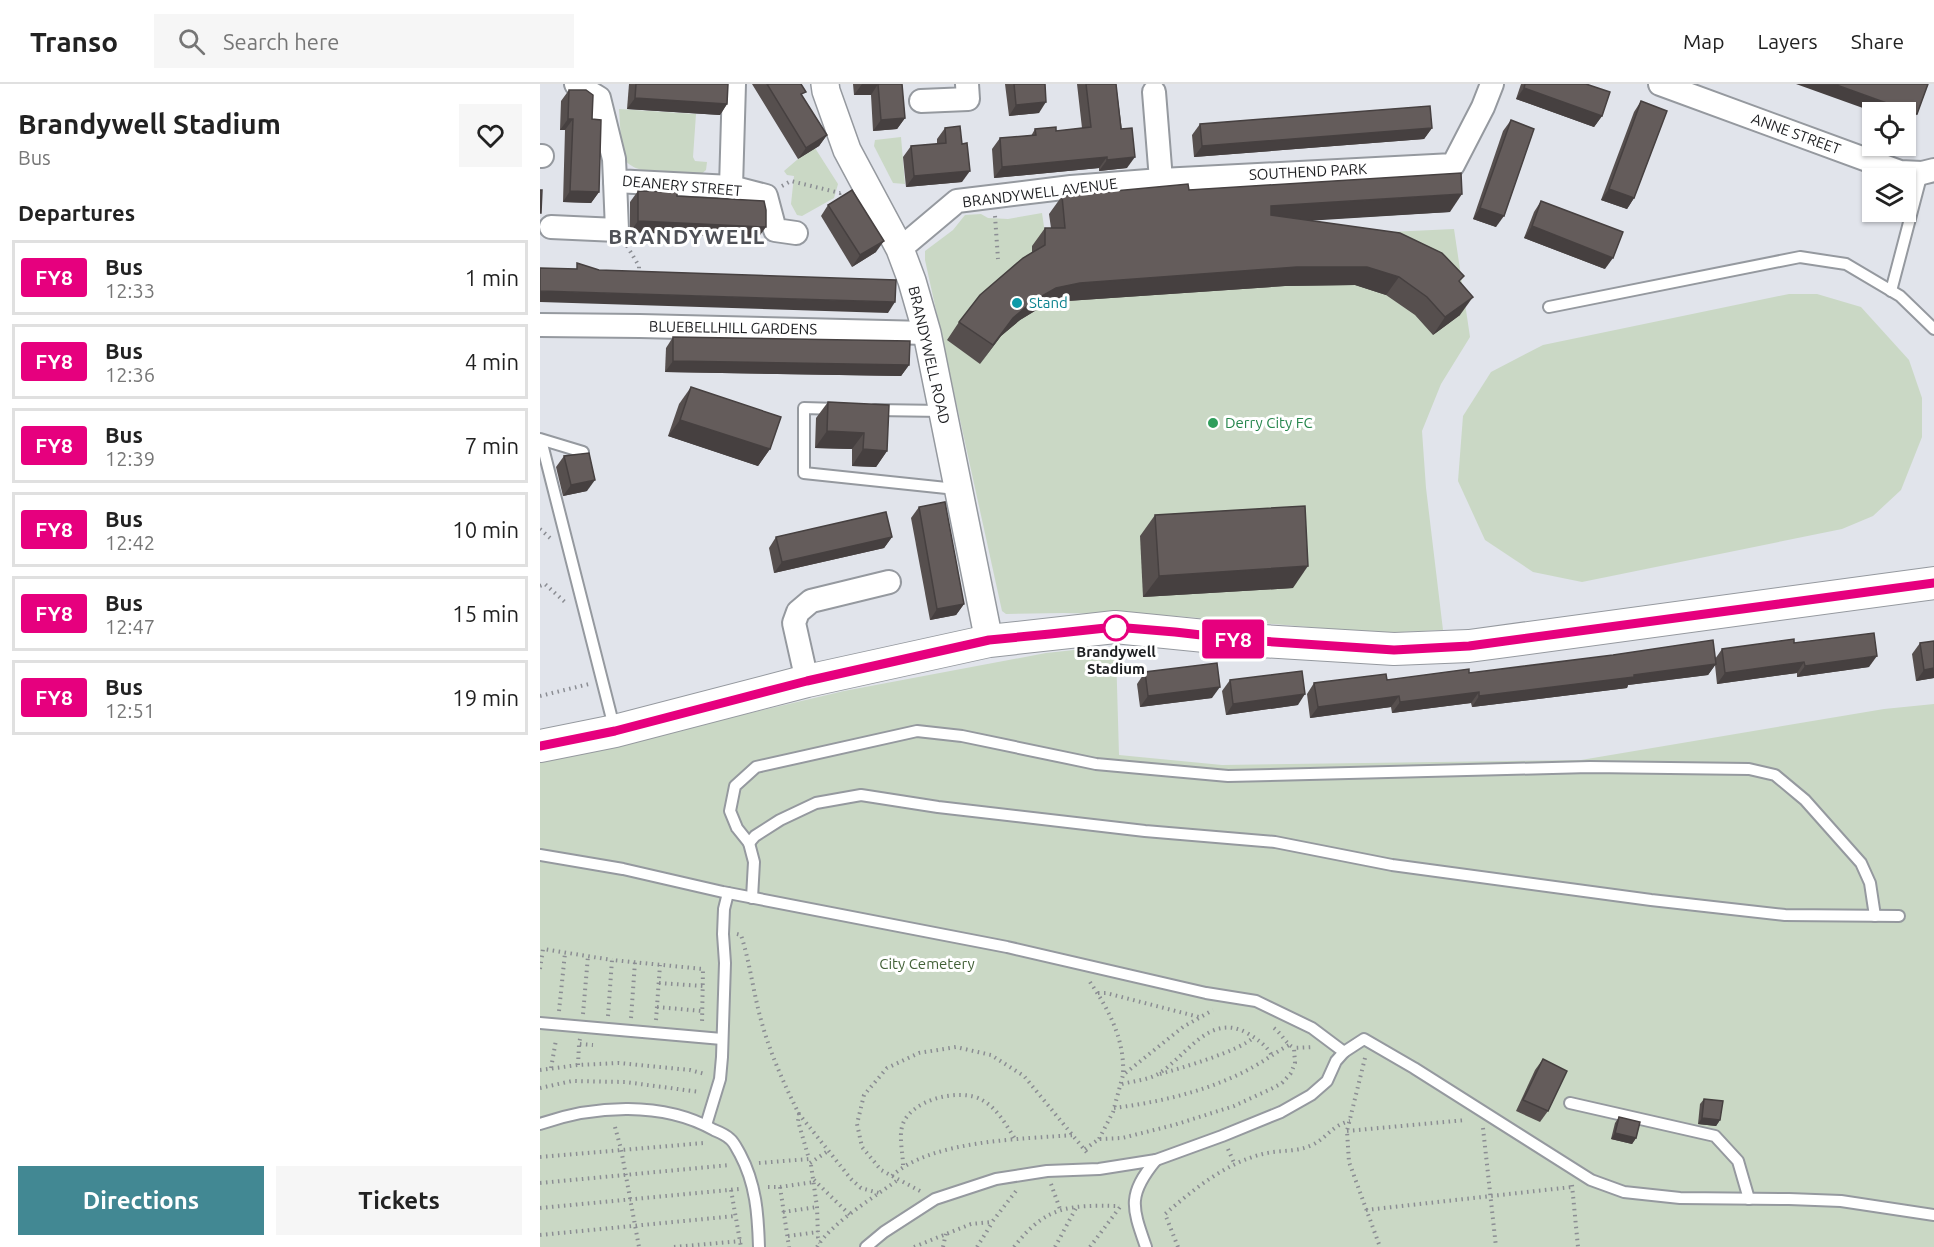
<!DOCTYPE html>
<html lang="en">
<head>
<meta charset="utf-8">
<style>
	:root { --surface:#fff; --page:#f6f6f6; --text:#222; --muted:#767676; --line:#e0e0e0; --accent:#428893 }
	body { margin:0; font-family:Ubuntu,sans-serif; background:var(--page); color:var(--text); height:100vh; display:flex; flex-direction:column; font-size:22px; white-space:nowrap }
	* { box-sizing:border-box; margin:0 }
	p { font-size:20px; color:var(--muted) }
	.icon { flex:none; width:33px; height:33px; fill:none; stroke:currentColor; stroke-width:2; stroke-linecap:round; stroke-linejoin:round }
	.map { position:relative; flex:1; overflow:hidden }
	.side { display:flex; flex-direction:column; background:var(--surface); width:540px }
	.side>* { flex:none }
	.badge { padding:0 12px; border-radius:4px; font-size:21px; line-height:39px }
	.buttons { position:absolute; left:1322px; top:18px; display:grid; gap:12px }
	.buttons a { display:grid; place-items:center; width:54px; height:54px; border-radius:0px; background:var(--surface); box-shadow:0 2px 4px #0004; font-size:30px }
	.map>.badge { position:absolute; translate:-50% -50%; box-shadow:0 0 0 3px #fff }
	h2 { padding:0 18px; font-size:22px; line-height:54px }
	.round { display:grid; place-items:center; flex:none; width:63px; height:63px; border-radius:0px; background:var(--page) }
	.headline { display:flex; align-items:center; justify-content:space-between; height:102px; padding:0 18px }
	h1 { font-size:28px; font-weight:600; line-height:45px }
	.action { display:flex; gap:12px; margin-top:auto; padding:12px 18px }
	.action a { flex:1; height:69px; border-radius:0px; background:var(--accent); color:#fff; font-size:24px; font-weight:600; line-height:69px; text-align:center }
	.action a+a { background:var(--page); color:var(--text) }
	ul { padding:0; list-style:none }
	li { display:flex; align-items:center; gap:18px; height:75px; margin:0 12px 9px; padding:0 6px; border:3px solid var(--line); border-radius:0px }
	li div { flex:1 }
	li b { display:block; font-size:22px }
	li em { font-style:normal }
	li .badge { min-width:66px; font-weight:700; text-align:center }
	header { display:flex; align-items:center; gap:36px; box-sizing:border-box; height:84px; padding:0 30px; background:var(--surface); border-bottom:2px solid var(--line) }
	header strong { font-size:28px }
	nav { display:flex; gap:33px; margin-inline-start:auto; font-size:21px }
	.search { width:420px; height:54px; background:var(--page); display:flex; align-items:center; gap:15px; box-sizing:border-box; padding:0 21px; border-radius:0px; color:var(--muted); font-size:22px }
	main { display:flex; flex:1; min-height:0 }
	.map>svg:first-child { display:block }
	.green { fill:#cad8c5 }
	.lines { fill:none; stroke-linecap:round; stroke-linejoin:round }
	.service-casing { stroke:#95999f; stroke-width:14 }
	.minor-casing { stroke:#95999f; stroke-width:26 }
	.tertiary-casing { stroke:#95999f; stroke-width:30 }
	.secondary-casing { stroke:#95999f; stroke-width:34 }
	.path { stroke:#8b8d93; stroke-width:4; stroke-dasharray:1.5 4.5; stroke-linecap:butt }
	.service { stroke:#fff; stroke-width:10 }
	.minor { stroke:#fff; stroke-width:22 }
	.tertiary { stroke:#fff; stroke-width:27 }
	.secondary { stroke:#fff; stroke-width:32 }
	.wall { fill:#564f4e }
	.shaded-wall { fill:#464040 }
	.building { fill:#645c5b; stroke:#464040; stroke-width:1.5 }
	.line-casing { stroke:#fff; stroke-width:14 }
	.line { stroke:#e6007e; stroke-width:9 }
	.culture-dot { fill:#0f9aa8; stroke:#fff; stroke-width:2 }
	.leisure-dot { fill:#2e9e5b; stroke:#fff; stroke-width:2 }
	.stop-dot { fill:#fff; stroke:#e6007e; stroke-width:3 }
	.labels { text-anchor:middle; stroke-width:6; stroke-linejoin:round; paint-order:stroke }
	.street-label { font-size:15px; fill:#1d1e21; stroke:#fff }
	.culture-label { font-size:15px; fill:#0d838f; stroke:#fff; text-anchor:start }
	.leisure-label { font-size:15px; fill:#27864d; stroke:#fff; text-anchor:start }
	.stop-label { font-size:15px; font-weight:bold; fill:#1d1e21; stroke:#fff }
	.park-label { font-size:15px; fill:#426037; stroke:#fff }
	.district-label { font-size:21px; font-weight:bold; letter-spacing:1.5px; fill:#4f5157; stroke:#fff }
</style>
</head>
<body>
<header>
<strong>Transo</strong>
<div class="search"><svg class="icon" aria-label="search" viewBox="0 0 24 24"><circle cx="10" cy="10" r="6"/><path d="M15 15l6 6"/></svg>Search here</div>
<nav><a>Map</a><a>Layers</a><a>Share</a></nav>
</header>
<main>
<section class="side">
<div class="headline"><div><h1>Brandywell Stadium</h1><p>Bus</p></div><a class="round"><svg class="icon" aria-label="heart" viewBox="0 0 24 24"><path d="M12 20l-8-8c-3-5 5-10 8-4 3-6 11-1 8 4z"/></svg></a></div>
<h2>Departures</h2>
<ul>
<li><span class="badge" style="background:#e6007e;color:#fff">FY8</span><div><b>Bus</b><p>12:33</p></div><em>1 min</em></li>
<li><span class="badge" style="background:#e6007e;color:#fff">FY8</span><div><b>Bus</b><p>12:36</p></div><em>4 min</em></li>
<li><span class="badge" style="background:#e6007e;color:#fff">FY8</span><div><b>Bus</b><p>12:39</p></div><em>7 min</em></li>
<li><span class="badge" style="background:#e6007e;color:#fff">FY8</span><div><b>Bus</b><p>12:42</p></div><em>10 min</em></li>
<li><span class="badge" style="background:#e6007e;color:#fff">FY8</span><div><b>Bus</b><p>12:47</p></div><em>15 min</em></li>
<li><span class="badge" style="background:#e6007e;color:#fff">FY8</span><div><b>Bus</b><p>12:51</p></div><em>19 min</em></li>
</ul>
<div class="action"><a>Directions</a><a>Tickets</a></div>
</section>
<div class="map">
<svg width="1394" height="1163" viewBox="0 0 1394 1163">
	<rect width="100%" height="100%" fill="#e1e4eb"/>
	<g class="green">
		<path d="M79,25L156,30L153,73L155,77L167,78L166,86L159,92C148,91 136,88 125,87C107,86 95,89 82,73Z"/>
		<path d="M361,53L365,100L353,99L334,62L335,56Z"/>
		<path d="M275,64L298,100L294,114L262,132L257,131L251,120L254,92L247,91L244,87L258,75Z"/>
		<path d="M502,129L508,170L763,152L914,145L930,253L901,300L882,347L886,404L903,546L841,549L635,532L524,529L466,530L462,527L385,176V167L413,146L425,131L441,130L448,134L468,135Z"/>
		<path d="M1249,210H1277L1321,223L1369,276L1382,314V353L1361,406L1333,432L1302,445L1042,498L993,488L945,456L918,397L923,332L951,288L1003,261Z"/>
		<path d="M562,563L576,567L579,671L682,681L1041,676L1344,625L1394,620V1163H0V678L304,607L506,569Z"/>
	</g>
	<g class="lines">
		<g class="service-casing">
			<g id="service">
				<path d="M1351,207L1382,89"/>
				<path d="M1009,223L1260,173L1306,180L1360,212L1394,245"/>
				<path d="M298,325L264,324V389L416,405"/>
				<path d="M335,326L403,327"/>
				<path d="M0,355L43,368"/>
				<path d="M1,356L74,643"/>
				<path d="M209,759L215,752L240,736L276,719L321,711L398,723L605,747L735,758L852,781L1111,816L1245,831L1359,832"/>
				<path d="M0,771L83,785L183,808L467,863L666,909L716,917L772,944L804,968L796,977L787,997L771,1011L741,1028L682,1052L616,1076L559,1085L507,1087L456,1095L395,1115L344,1148L326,1163"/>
				<path d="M212,814L214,778L209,759L197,744L190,727L195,702L216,683L377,647L422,652L556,680L688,692L1050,683L1209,685L1235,691L1265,716L1321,779L1330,799L1335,832"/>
				<path d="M0,939L182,955"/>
				<path d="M804,968L824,955L874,984L1051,1096L1084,1108L1140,1114L1249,1115L1301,1117L1394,1131"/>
				<path d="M1030,1019L1175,1052L1198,1077L1209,1115"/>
				<path d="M0,1040C54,1021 123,1017 174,1046C179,1048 186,1051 190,1055C194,1058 197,1065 200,1070C216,1100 218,1130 219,1163"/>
				<path d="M166,1041L180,995L182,973L185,879L183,850L184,825L188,809"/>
				<path d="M606,1163C592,1123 587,1111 616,1076"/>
			</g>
		</g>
		<g class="minor-casing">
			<g id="minor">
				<path d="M36,0L59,14L74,75L75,97L191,103L226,112L235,146L256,149"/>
				<path d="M1120,0L1360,88L1382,89L1394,86"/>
				<path d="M614,8L621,96"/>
				<path d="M381,17L428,15L427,0"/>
				<path d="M0,72H2"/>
				<path d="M191,103L194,0"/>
				<path d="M11,143L77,146L75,97"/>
				<path d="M360,165L417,117L531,103L621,96L913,81L943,23L952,0"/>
				<path d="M0,241L100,242L387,249"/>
				<path d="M267,597L254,539L258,528L271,517L349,498"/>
			</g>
		</g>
		<g class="tertiary-casing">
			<path id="tertiary" d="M285,0L286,7L307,66L360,165L372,197L387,249L449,557"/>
		</g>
		<g class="secondary-casing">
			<path id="secondary" d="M0,662L75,647L267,597L449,557L575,543L705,556L854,565L929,562L1394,499"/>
		</g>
		<g class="path">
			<path d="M242,102L251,97L300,109L303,107"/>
			<path d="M455,132L458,175"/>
			<path d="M87,162L99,182V190"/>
			<path d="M0,445L10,454"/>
			<path d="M0,502L5,500L27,520"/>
			<path d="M0,612L49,600"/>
			<path d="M197,850L201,851C210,879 213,907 221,936C230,969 244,1000 259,1030"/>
			<path d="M0,885L3,865L72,876"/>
			<path d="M550,898C569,926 585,956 583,991"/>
			<path d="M119,899L163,902"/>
			<path d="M558,909H566L659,933"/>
			<path d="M117,923L162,927"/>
			<path d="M19,927L25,869"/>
			<path d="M43,930L48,872"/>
			<path d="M68,932L72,876L163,885L162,940"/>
			<path d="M91,934L95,878"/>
			<path d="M116,936L120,881"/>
			<path d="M734,944C742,950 746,960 754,964"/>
			<path d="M40,955L39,960L53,961"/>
			<path d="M825,974L807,1047L809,1078L840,1163"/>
			<path d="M38,981L39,961"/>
			<path d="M11,984L16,956"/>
			<path d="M0,986L38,981L79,979L150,986L165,990"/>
			<path d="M620,990C641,984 700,967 714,953"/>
			<path d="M582,1000C593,997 608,996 618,990C646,973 669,928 707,949C717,955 725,960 731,970"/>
			<path d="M0,1004L32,997L85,998L160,1008"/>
			<path d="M574,1024C621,1018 672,1006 713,983C726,976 736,968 749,961"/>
			<path d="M75,1043L81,1065L99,1163"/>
			<path d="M943,1044L956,1163"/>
			<path d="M807,1047L926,1036"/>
			<path d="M559,1055L573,1028L583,991L643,943L673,926"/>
			<path d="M545,1065L559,1055L582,1054L634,1041L694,1022L731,1005L742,999L751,989L755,979L754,964L774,963"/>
			<path d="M688,1065L695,1081"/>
			<path d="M0,1073L164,1059"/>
			<path d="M219,1079L269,1075L258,1037L259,1030L311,1095L321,1104L339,1109"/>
			<path d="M270,1079L288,1067"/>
			<path d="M271,1081L277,1123L278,1153L280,1159"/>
			<path d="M363,1081C363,1070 359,1054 362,1043C368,1016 420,1003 442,1016C457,1024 467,1042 475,1055"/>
			<path d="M352,1092C390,1056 483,1055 534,1051"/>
			<path d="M274,1096L310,1131"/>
			<path d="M0,1099L190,1081"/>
			<path d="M511,1100L520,1125"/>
			<path d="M1032,1101L1038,1163"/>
			<path d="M228,1103H240L249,1163"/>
			<path d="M240,1103L274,1098"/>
			<path d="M191,1106L201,1163"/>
			<path d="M380,1107L341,1086L322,1063L317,1040L324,1011L347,984L379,969L416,963L451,971L484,992L548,1070"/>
			<path d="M0,1124L199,1105"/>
			<path d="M826,1126L1032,1103"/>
			<path d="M243,1128L277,1123"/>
			<path d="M0,1151L195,1132"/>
			<path d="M248,1152L278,1148"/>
			<path d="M134,1163L201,1157"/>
			<path d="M277,1163C291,1139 336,1112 359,1095"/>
			<path d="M374,1163L431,1140L452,1138L476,1107"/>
			<path d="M403,1163L406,1149"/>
			<path d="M437,1163L452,1139"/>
			<path d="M474,1163C506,1121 530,1121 580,1122"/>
			<path d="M515,1163L536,1124"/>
			<path d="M550,1163L580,1123"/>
			<path d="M638,1163L625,1130C654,1105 688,1077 727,1069C742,1066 757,1068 772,1061C787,1054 792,1041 810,1037"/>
		</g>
		<use href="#service" class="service"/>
		<use href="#minor" class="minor"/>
		<use href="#tertiary" class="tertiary"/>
		<use href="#secondary" class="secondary"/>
	</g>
	<g class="wall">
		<path d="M89,0H188L187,20L180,31L87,25Z"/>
		<path d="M212,0H261L262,12L287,51L279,62L258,75Z"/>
		<path d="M313,0H362L365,34L357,45L333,47L331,11H314Z"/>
		<path d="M465,0H505L499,29L469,32Z"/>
		<path d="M537,0H576L587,84L559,87V84L454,94L452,65L460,54L491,52L495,45L516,47L542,44Z"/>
		<path d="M981,0H1046L1062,32L1054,43L976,15Z"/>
		<path d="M29,6L52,35L59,108L51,119L23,118L25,46H20L21,17Z"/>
		<path d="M1101,17L1094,114L1087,125L1061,116L1094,28Z"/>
		<path d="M971,36L956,143L933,135L963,47Z"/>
		<path d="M660,40L892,44L884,55L654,73L652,51Z"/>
		<path d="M405,44L422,98L366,103L363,73L371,62L397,60V55Z"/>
		<path d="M649,106L910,128L770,136L920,198V231L893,251L875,231L846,211L815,201L745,202L527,217L503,222L480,236L461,252L440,280L407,256L419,238L492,168V162L505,144H511L509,130L522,112Z"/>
		<path d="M98,107L137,112L218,154L90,148V118Z"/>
		<path d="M1001,117L1065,185L984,154L994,128Z"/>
		<path d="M288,121L336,168L312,183L281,132Z"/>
		<path d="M133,253L369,281L361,292L125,288L126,264Z"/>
		<path d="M151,303L230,365L218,382L128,352L139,320Z"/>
		<path d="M288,318L347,367L336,383L312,382V365L275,364L276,334Z"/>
		<path d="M24,372L47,407L23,412L16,383Z"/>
		<path d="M379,423L424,520L416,531L390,536L371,434Z"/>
		<path d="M615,431L753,504L603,513L600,452Z"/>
		<path d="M236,453H352L344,464L234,489L229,464Z"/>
		<path d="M1254,559L1329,583L1257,593V589L1177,600L1175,581L1168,591L1088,601L1087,604L932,623L931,619L852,629L851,623L770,634L767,610L774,599L847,596L929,589L1175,575L1182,565Z"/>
		<path d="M1380,559L1394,594L1376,597L1372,570Z"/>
		<path d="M605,588L672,614L600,623L597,600Z"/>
		<path d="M690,596L758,621L686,631L682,607Z"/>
		<path d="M1003,975L1008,1027L1000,1038L976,1027L995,986Z"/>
		<path d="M1164,1015L1180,1036L1176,1042L1158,1040L1160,1020Z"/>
		<path d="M1079,1033L1096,1054L1092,1060L1071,1055L1075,1039Z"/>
	</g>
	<g class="shaded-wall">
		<path d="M322,0H348H338L331,11H314Z"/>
		<path d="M1256,0H1294L1377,30L1369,41L1365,40V28H1334Z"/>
		<path d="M984,4L1062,32L1054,43L976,15Z"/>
		<path d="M95,14L187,20L180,31L87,25Z"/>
		<path d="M506,18L499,29L469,32L476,21Z"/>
		<path d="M365,34L357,45L333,47L341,36Z"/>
		<path d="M28,35H33L25,46H20Z"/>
		<path d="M892,44L884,55L654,73L662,62Z"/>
		<path d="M287,51L279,62L258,75L266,64Z"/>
		<path d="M567,73L559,84L454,94L462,83Z"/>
		<path d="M595,73L587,84L559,87L567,76Z"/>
		<path d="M430,87L422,98L366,103L374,92Z"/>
		<path d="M1069,105L1094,114L1087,125L1061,116Z"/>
		<path d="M30,107L59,108L51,119L23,118Z"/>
		<path d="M922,110L910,128L718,140L731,122Z"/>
		<path d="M940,124L964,132L956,143L933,135Z"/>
		<path d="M98,137L226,143L218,154L90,148Z"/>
		<path d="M992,142L1073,174L1065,185L984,154Z"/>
		<path d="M344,157L336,168L312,183L320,171Z"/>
		<path d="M757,183H827L859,193L846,211L815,201L745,202L527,217L503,222L480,236L461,252L440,280L473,234L493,217L516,204L540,199Z"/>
		<path d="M0,207L355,218L348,229L0,218Z"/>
		<path d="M933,213L920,231L893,251L905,233Z"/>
		<path d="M133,277L369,281L361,292L125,288Z"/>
		<path d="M140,336L230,365L218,382L128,352Z"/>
		<path d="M287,347L324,349L312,365L275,364Z"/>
		<path d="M323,365L347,367L336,383L312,382Z"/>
		<path d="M55,396L47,407L23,412L31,401Z"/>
		<path d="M352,453L344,464L234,489L242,478Z"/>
		<path d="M768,482L753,504L603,513L619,492Z"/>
		<path d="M424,520L416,531L390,536L397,525Z"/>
		<path d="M1337,572L1329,583L1257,593L1265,582Z"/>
		<path d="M1264,578L1257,589L1177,600L1185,589Z"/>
		<path d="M1176,580L1168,591L1088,601L1087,604L932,623L939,612Z"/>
		<path d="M1394,584V594L1376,597L1384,586Z"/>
		<path d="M680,603L672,614L600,623L608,612Z"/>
		<path d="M939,608L931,619L852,629L860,618Z"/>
		<path d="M765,610L758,621L686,631L693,620Z"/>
		<path d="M859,612L851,623L770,634L778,623Z"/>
		<path d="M1162,1034L1180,1036L1176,1042L1158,1040Z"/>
		<path d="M1075,1049L1096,1054L1092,1060L1071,1055Z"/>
	</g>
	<g class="building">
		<path d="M96,0H188L187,20L95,14Z"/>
		<path d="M227,0H261L266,8L261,10L287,51L266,64Z"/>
		<path d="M338,0H362L365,34L341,36Z"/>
		<path d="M474,0H505L506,18L476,21Z"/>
		<path d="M546,0H576L581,45L592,44L595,73L567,76V73L462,83L460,54L496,51L495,45L516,43V47L551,43Z"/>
		<path d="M985,0H1046L1070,8L1062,32L984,4Z"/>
		<path d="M1294,0H1388L1377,30Z"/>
		<path d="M29,6H46L53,11L52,35L61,36L59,108L30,107L33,35H28Z"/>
		<path d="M1101,17L1127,27L1094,114L1069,105Z"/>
		<path d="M890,22L892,44L662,62L660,40Z"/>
		<path d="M971,36L994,45L964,132L940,124Z"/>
		<path d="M420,42L422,60L427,59L430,87L374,92L371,62L406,59L405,44Z"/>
		<path d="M921,89L922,110L731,122V131L860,149L902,169L924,192L919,197L933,213L905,233L887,213L859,193L827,183H757L540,199L516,204L493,217L473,234L453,261L419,238L440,211L483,174L505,161V144H525L522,112L648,100L649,106Z"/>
		<path d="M0,106H2L1,129H0Z"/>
		<path d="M312,106L344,157L320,171L288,121Z"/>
		<path d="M98,107L137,108V112L224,117L226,126V143L98,137Z"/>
		<path d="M1001,117L1083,148L1073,174L992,142Z"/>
		<path d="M37,179L59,186L356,196L355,218L0,207V184L37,185Z"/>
		<path d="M133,253L370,257L369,281L133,277Z"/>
		<path d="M151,303L241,333L230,365L140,336Z"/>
		<path d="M288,318L349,321L347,367L323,365L324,349L287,347Z"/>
		<path d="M49,369L55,396L31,401L24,372Z"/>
		<path d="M405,418L424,520L397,525L379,423Z"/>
		<path d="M765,422L768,482L619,492L615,431Z"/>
		<path d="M346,428L352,453L242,478L236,453Z"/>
		<path d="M1334,549L1337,572L1265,582L1264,578L1185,589L1182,565L1254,555V559Z"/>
		<path d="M1173,556L1176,580L1094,591V593L939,612V608L860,618L859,612L778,623L774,599L846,590L847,596L929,585V589L1073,571Z"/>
		<path d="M1394,557V584L1384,586L1380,559Z"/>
		<path d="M677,579L680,603L608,612L605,588Z"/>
		<path d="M762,587L765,610L693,620L690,596Z"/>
		<path d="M1003,975L1027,987L1008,1027L983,1016Z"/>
		<path d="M1164,1015L1183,1017L1180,1036L1162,1034Z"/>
		<path d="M1079,1033L1100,1038L1096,1054L1075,1049Z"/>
	</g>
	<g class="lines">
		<g class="line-casing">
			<path id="line" d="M0,662L75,647L267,597L449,556L510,550L575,543L635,548L705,556L854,566L929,562L1394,499"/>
		</g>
		<use href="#line" class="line"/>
	</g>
	<circle class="culture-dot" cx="477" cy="219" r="6"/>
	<circle class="leisure-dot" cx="673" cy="339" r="6"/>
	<circle class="stop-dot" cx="576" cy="544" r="12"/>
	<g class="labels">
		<g class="street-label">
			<text transform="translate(1256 50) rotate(20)" y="5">ANNE STREET</text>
			<text transform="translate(768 88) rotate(-3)" y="5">SOUTHEND PARK</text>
			<text transform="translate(142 102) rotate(5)" y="5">DEANERY STREET</text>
			<text transform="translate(500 109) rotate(-7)" y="5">BRANDYWELL AVENUE</text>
			<text transform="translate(193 244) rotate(1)" y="5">BLUEBELLHILL GARDENS</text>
			<text transform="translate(389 271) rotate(77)" y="5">BRANDYWELL ROAD</text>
		</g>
		<g class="culture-label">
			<text x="489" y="224">Stand</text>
		</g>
		<g class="leisure-label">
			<text x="685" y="344">Derry City FC</text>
		</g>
		<g class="stop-label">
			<text x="576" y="573">Brandywell<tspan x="576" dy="17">Stadium</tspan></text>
		</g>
		<g class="park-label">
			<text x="387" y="885">City Cemetery</text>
		</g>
		<g class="district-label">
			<text x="147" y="160">BRANDYWELL</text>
		</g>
	</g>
</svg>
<div class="buttons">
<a><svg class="icon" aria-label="locate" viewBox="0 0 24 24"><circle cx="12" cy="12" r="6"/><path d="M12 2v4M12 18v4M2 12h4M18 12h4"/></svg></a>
<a><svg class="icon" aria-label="layers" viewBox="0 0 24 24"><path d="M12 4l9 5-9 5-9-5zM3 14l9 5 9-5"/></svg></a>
</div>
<b class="badge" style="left:693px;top:555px;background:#e6007e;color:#fff">FY8</b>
</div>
</main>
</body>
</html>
